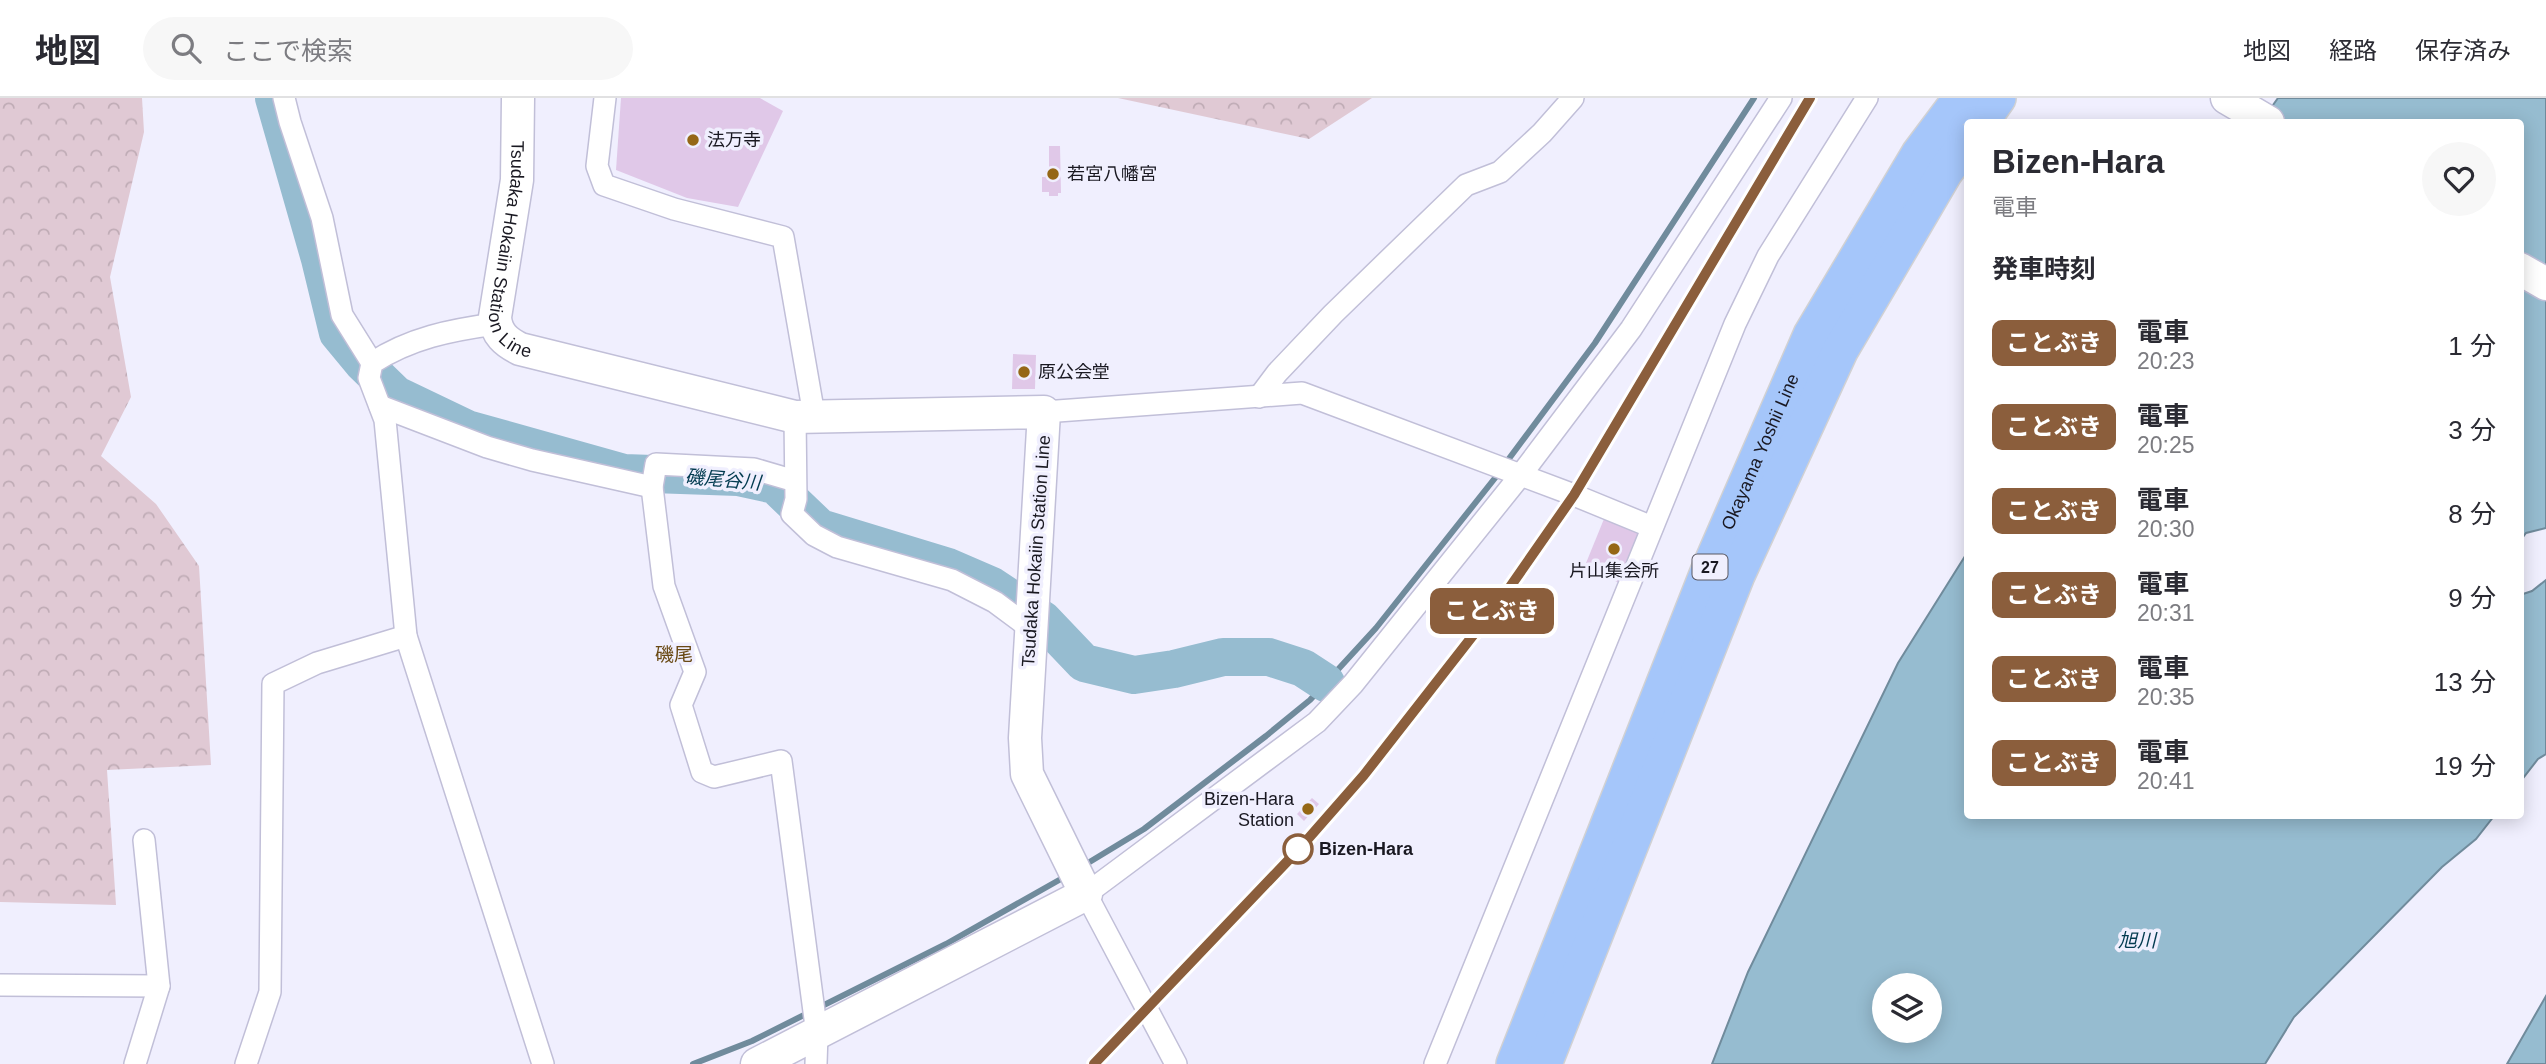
<!DOCTYPE html>
<html lang="ja">
<head>
<meta charset="utf-8">
<style>
	:root { --surface:#fff; --page:#f7f7f7; --text:#2b2b33; --muted:#7c7c81; --line:#e1e1e2 }
	body { margin:0; font-family:Helvetica,"Noto Sans JP",sans-serif; background:var(--page); color:var(--text); height:100vh; display:flex; flex-direction:column; font-size:26px; white-space:nowrap }
	* { box-sizing:border-box; margin:0 }
	p { font-size:23px; color:var(--muted) }
	.icon { flex:none; width:38px; height:38px; fill:none; stroke:currentColor; stroke-width:2; stroke-linecap:round; stroke-linejoin:round }
	.map { position:relative; flex:1; overflow:hidden }
	.details { position:absolute; left:1964px; top:21px; width:560px; height:700px; display:flex; flex-direction:column; background:var(--surface); border-radius:7px; box-shadow:0 4px 18px #0003 }
	.details>* { flex:none }
	.badge { padding:0 14px; border-radius:10px; font-size:24px; line-height:46px }
	.tools { position:absolute; left:1872px; top:875px; display:grid; gap:14px }
	.tools a { display:grid; place-items:center; width:70px; height:70px; border-radius:50%; background:var(--surface); box-shadow:0 4px 18px #0003; font-size:35px }
	.map>.badge { position:absolute; translate:-50% -50%; box-shadow:0 0 0 4px #fff }
	h2 { padding:0 28px; font-size:26px; line-height:63px }
	.round { display:grid; place-items:center; flex:none; width:74px; height:74px; border-radius:37px; background:var(--page) }
	.overview { display:flex; align-items:center; justify-content:space-between; height:119px; padding:0 28px }
	h1 { font-size:33px; font-weight:600; line-height:52px }
	ul { padding:0; list-style:none }
	li { display:flex; align-items:center; gap:21px; height:84px; padding:0 28px }
	li div { flex:1 }
	li b { display:block; font-size:26px }
	li em { font-style:normal }
	li .badge { min-width:77px; font-weight:700; text-align:center }
	header { display:flex; align-items:center; gap:42px; box-sizing:border-box; height:98px; padding:0 35px; background:var(--surface); border-bottom:2px solid var(--line) }
	header strong { font-size:33px }
	nav { display:flex; gap:38px; margin-inline-start:auto; font-size:24px }
	.search { width:490px; height:63px; background:var(--page); display:flex; align-items:center; gap:18px; box-sizing:border-box; padding:0 24px; border-radius:38px; color:var(--muted); font-size:26px }
	.map>svg:first-child { display:block }
	.forest { fill:url(#forest-crowns) }
	.water { fill:#96bcd0; stroke:#708b9c; stroke-width:2; fill-rule:evenodd }
	.lines { fill:none; stroke-linecap:round; stroke-linejoin:round }
	.stream { stroke:#708b9c; stroke-width:6 }
	.river { stroke:#96bcd0; stroke-width:38 }
	.building { fill:#e0c8e8 }
	.street-casing { stroke:#c1bfd8; stroke-width:24 }
	.secondary-casing { stroke:#c1bfd8; stroke-width:35 }
	.primary-casing { stroke:#d1d1d3; stroke-width:38 }
	.street { stroke:#fff; stroke-width:21 }
	.secondary { stroke:#fff; stroke-width:32 }
	.primary { stroke:#a5c6fa; stroke-width:35 }
	.rail { stroke:#34333c; stroke-width:5; stroke-dasharray:12 12; stroke-linecap:butt }
	.line-casing { stroke:#fff; stroke-width:16 }
	.line { stroke:#8b5e3c; stroke-width:10 }
	.poi-dot { fill:#956716; stroke:#f0effe; stroke-width:2.5 }
	.stop-dot { fill:#fff; stroke:#8b5e3c; stroke-width:3.5 }
	.labels { text-anchor:middle; stroke-width:7; stroke-linejoin:round; paint-order:stroke }
	.shield { fill:#f0effe; stroke:#5a5863; stroke-width:2 }
	.shield-label { font-size:16px; font-weight:bold; fill:#191821 }
	.poi-label { font-size:18px; fill:#191821; stroke:#f0effe; text-anchor:start }
	.street-label { font-size:18px; fill:#191821; stroke:#f0effe }
	.stop-label { font-size:18px; font-weight:bold; fill:#191821; stroke:#f0effe; text-anchor:start }
	.water-label { font-size:19px; font-style:italic; fill:#033b50; stroke:#f0effe }
	.neighbourhood-label { font-size:19px; fill:#6a4a15; stroke:#f0effe }
</style>
</head>
<body>
<header>
<strong>地図</strong>
<div class="search"><svg class="icon" aria-label="search" viewBox="0 0 24 24"><circle cx="10" cy="10" r="6"/><path d="M15 15l6 6"/></svg>ここで検索</div>
<nav><a>地図</a><a>経路</a><a>保存済み</a></nav>
</header>
<div class="map">
<svg width="2546" height="966" viewBox="0 0 2546 966">
	<defs>
		<pattern id="forest-crowns" width="20" height="18" patternUnits="userSpaceOnUse" patternTransform="scale(1.75)"><rect width="20" height="18" fill="#e0c9d4"/><path d="M2 6a3 3 0 1 1 6 0M12 15a3 3 0 1 1 6 0" fill="none" stroke="#c0acb6"/></pattern>
	</defs>
	<rect width="100%" height="100%" fill="#f0effe"/>
	<g class="forest">
		<path d="M0,0H142L144,34L110,179L131,299L101,358L156,406L199,468L211,667L107,672L116,807L0,804Z"/>
		<path d="M1118,0H1372L1309,41Z"/>
	</g>
	<g class="water">
		<path d="M2278,0H2546V430L2526,435L2520,443V24H2261Z"/>
		<path d="M1967,455V718H2494L2476,741L2442,769L2294,919L2265,966H1712L1748,874L1898,565ZM1930,887V933H1885V887Z"/>
		<path d="M2546,482V656L2538,661L2520,684V497L2532,493Z"/>
		<path d="M2546,898V966H2507Z"/>
	</g>
	<g class="lines">
		<g class="stream">
			<path d="M1505,366L1595,245L1754,0"/>
			<path d="M1083,768L1144,731L1266,638L1310,602L1376,530L1499,375"/>
			<path d="M693,966L752,943L946,846L1068,777"/>
		</g>
		<path class="river" d="M274,0L320,161L338,235L362,264L396,297L467,331L624,375L738,379L775,387L820,430L948,469L992,488L1043,522L1084,565L1134,577L1174,571L1223,559H1269L1303,570L1326,585"/>
	</g>
	<g class="building">
		<path d="M621,0H760L783,13L738,109L687,100L616,72Z"/>
		<path d="M1049,48H1060L1061,95H1058V98H1049V94H1042V79H1045V73H1049Z"/>
		<path d="M1013,256L1036,257L1035,291H1012Z"/>
		<path d="M1606,416L1645,431L1622,486L1584,470Z"/>
		<path d="M1312,700L1319,706L1304,723L1297,716Z"/>
	</g>
	<g class="lines">
		<g class="street-casing">
			<g id="street">
				<path d="M284,0L290,24L322,120L342,217L372,265"/>
				<path d="M605,0L597,68L604,87L674,111L783,139L814,317"/>
				<path d="M495,226C451,232 410,240 372,265L369,280L385,322L406,538L543,966"/>
				<path d="M1259,299L1277,275L1333,216L1466,87L1500,74L1542,35L1573,0"/>
				<path d="M380,308L487,349L532,362L652,389"/>
				<path d="M1044,314L1302,295L1574,397L1652,429"/>
				<path d="M795,319L796,401L792,416L814,437L837,449L952,482L995,504L1030,530"/>
				<path d="M795,383L754,371L656,366L652,389L664,488L695,574L681,607L702,674L714,679L781,663L817,936L816,966"/>
				<path d="M0,887L159,888"/>
				<path d="M135,966L159,888L144,742"/>
				<path d="M246,966L270,894L273,586L317,565L406,538"/>
				<path d="M1176,966L1086,796L1317,624L1353,586L1520,378L1631,231L1781,0"/>
				<path d="M1435,966L1735,226L1768,158L1867,0"/>
			</g>
		</g>
		<g class="secondary-casing">
			<g id="secondary">
				<path id="s1" d="M518,0L517,82L495,219C496,236 506,244 520,251L795,319L1044,314L1025,640L1027,676L1086,796L757,966"/>
				<path d="M2227,0L2268,24"/>
				<path d="M2520,171L2546,186"/>
			</g>
		</g>
		<g class="primary-casing">
			<g id="primary">
				<path d="M1981,24L1998,0"/>
				<path id="s2" d="M1514,966L1710,469L1811,237L1919,56L1961,0"/>
				<path d="M1544,966L1737,477L1840,253L1945,74L1967,44"/>
			</g>
		</g>
		<use href="#street" class="street"/>
		<use href="#secondary" class="secondary"/>
		<use href="#primary" class="primary"/>
		<path class="rail" d="M1094,966C1239,816 1384,666 1505,496C1617,338 1711,167 1810,0"/>
	</g>
	<g class="lines">
		<g class="line-casing">
			<path id="line" d="M1094,966L1300,750L1364,677L1503,499L1574,397L1810,0"/>
		</g>
		<use href="#line" class="line"/>
	</g>
	<g class="poi-dot">
		<circle cx="693" cy="42" r="7"/>
		<circle cx="1053" cy="76" r="7"/>
		<circle cx="1024" cy="274" r="7"/>
		<circle cx="1614" cy="451" r="7"/>
		<circle cx="1308" cy="711" r="7"/>
	</g>
	<circle class="stop-dot" cx="1298" cy="751" r="14"/>
	<g class="labels">
		<rect class="shield" x="1692.5" y="456.5" width="35" height="25" rx="5"/>
		<g class="shield-label">
			<text x="1710" y="475">27</text>
		</g>
		<g class="poi-label">
			<text x="707" y="48">法万寺</text>
			<text x="1067" y="82">若宮八幡宮</text>
			<text x="1038" y="280">原公会堂</text>
			<text x="1614" y="479" text-anchor="middle">片山集会所</text>
			<text x="1294" y="707" text-anchor="end">Bizen-Hara<tspan x="1294" dy="21">Station</tspan></text>
		</g>
		<g class="street-label">
			<text dy="6" stroke="none"><textPath href="#s1" startOffset="159">Tsudaka Hokaiin Station Line</textPath></text>
			<text dy="6" stroke="none"><textPath href="#s2" startOffset="660">Okayama Yoshii Line</textPath></text>
			<text transform="translate(1036 453) rotate(-86)" y="6">Tsudaka Hokaiin Station Line</text>
		</g>
		<g class="stop-label">
			<text x="1319" y="757">Bizen-Hara</text>
		</g>
		<g class="water-label">
			<text transform="translate(723 381) rotate(5)" y="7">磯尾谷川</text>
			<text x="2137" y="849">旭川</text>
		</g>
		<g class="neighbourhood-label">
			<text x="674" y="563">磯尾</text>
		</g>
	</g>
</svg>
<div class="tools">
<a><svg class="icon" aria-label="layers" viewBox="0 0 24 24"><path d="M12 4l9 5-9 5-9-5zM3 14l9 5 9-5"/></svg></a>
</div>
<b class="badge" style="left:1492px;top:513px;background:#8b5e3c;color:#fff">ことぶき</b>
<section class="details">
<div class="overview"><div><h1>Bizen-Hara</h1><p>電車</p></div><a class="round"><svg class="icon" aria-label="heart" viewBox="0 0 24 24"><path d="M12 20l-8-8c-3-5 5-10 8-4 3-6 11-1 8 4z"/></svg></a></div>
<h2>発車時刻</h2>
<ul>
<li><span class="badge" style="background:#8b5e3c;color:#fff">ことぶき</span><div><b>電車</b><p>20:23</p></div><em>1 分</em></li>
<li><span class="badge" style="background:#8b5e3c;color:#fff">ことぶき</span><div><b>電車</b><p>20:25</p></div><em>3 分</em></li>
<li><span class="badge" style="background:#8b5e3c;color:#fff">ことぶき</span><div><b>電車</b><p>20:30</p></div><em>8 分</em></li>
<li><span class="badge" style="background:#8b5e3c;color:#fff">ことぶき</span><div><b>電車</b><p>20:31</p></div><em>9 分</em></li>
<li><span class="badge" style="background:#8b5e3c;color:#fff">ことぶき</span><div><b>電車</b><p>20:35</p></div><em>13 分</em></li>
<li><span class="badge" style="background:#8b5e3c;color:#fff">ことぶき</span><div><b>電車</b><p>20:41</p></div><em>19 分</em></li>
</ul>
</section>
</div>
</body>
</html>
